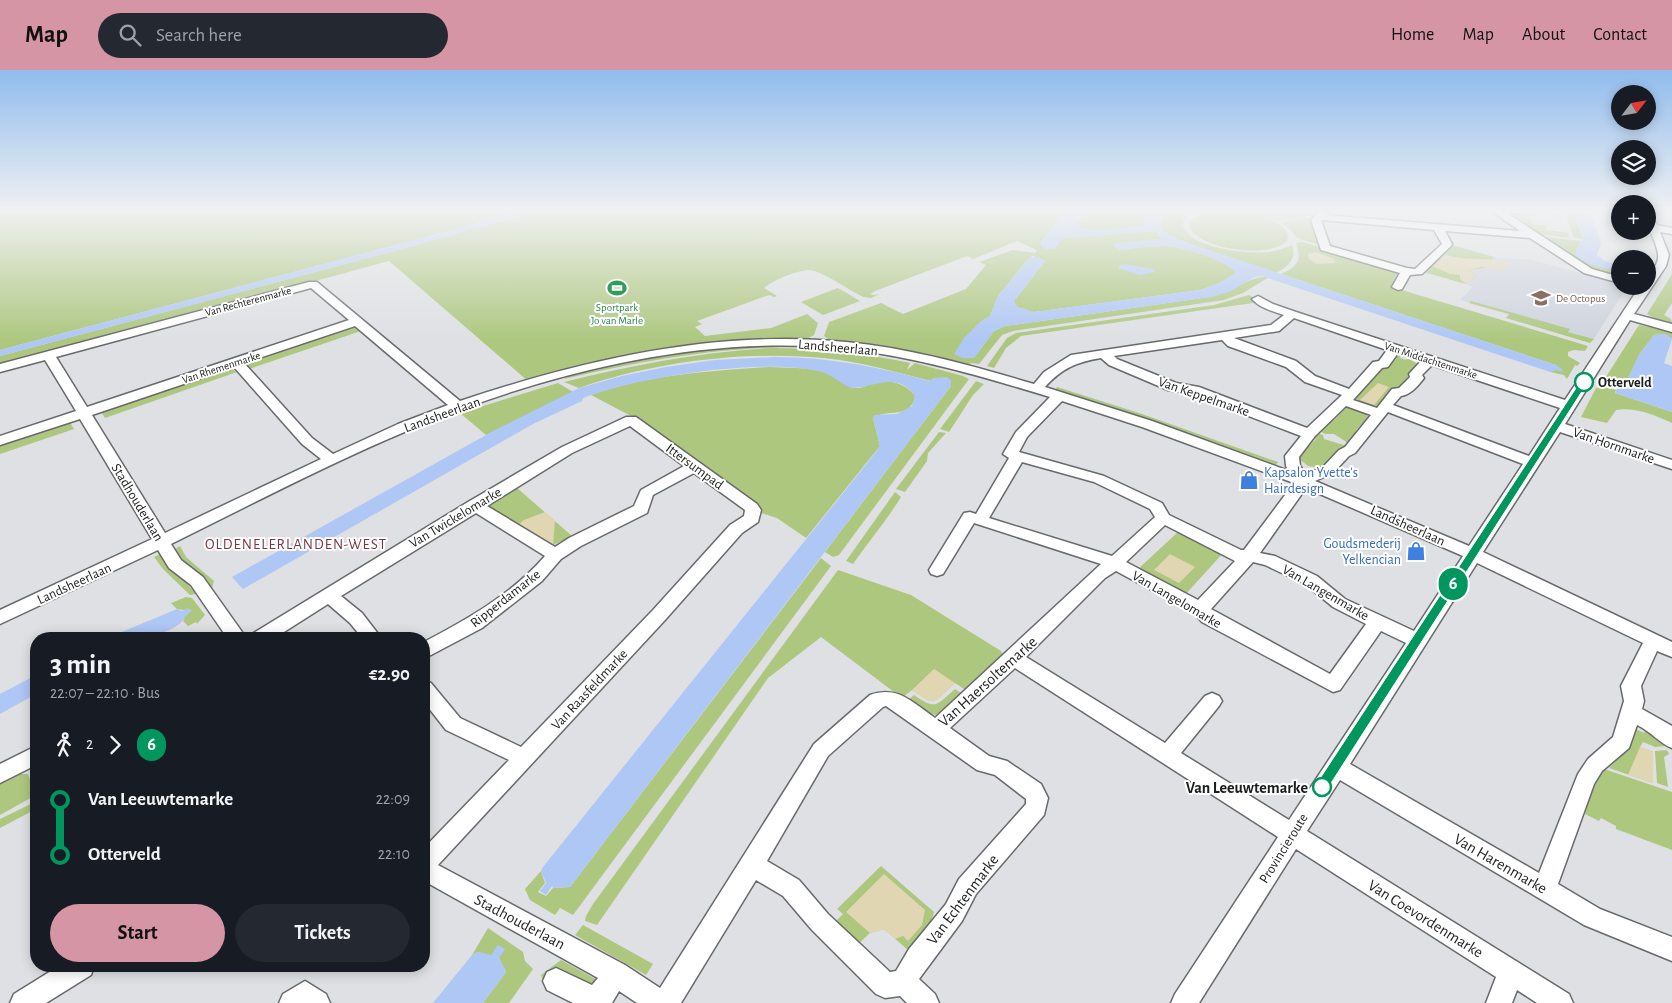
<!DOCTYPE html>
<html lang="en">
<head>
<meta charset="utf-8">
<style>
	:root { --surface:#171b24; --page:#242831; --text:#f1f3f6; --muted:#9ea1a6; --accent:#d695a4 }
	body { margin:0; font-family:"Alegreya Sans",sans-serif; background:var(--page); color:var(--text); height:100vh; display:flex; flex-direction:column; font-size:19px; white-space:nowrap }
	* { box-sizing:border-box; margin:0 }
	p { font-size:16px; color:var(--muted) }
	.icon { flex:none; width:28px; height:28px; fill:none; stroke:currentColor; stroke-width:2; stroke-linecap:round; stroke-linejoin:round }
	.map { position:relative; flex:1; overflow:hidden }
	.details { position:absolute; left:30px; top:562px; width:400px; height:340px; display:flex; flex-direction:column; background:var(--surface); border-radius:20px; box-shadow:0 2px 12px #0003 }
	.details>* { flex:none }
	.badge { padding:0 10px; border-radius:16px; font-size:18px; line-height:32px }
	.needle { width:32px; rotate:59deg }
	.controls { position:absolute; left:1611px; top:15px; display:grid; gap:10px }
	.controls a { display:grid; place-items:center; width:45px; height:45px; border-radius:50%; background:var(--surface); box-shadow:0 2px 12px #0003; font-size:25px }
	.map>.badge { position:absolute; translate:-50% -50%; box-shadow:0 0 0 2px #fff }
	.legs { display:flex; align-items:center; gap:8px; height:55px; padding:0 20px; font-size:16px }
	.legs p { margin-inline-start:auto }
	.overview { display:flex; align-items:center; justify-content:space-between; height:85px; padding:0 20px }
	h1 { font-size:28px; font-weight:700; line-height:38px }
	.cta { display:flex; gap:10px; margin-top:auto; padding:10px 20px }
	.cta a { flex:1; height:58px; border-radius:30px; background:var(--accent); color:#111; font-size:20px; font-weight:700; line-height:58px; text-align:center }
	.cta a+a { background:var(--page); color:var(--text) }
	ul { padding:0 20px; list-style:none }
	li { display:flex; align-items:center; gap:18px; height:55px; font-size:19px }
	li i { display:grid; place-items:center; width:8px; height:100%; margin:0 6px; background:currentColor }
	li i::after { content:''; width:12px; height:12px; margin:-6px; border:4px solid; border-radius:50%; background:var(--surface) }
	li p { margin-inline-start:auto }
	li:first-child i { background:linear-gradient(#0000 50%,currentColor 0) }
	li:last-child i { background:linear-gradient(currentColor 50%,#0000 0) }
	header { display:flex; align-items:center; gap:30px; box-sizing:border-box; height:70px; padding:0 25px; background:var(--accent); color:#111 }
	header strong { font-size:24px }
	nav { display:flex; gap:28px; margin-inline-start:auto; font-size:18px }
	.search { width:350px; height:45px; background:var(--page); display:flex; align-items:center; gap:12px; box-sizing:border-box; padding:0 18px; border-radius:28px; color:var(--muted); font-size:19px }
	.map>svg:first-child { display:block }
	.built { fill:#ced3dd }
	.green { fill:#adc77f }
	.sand { fill:#e0d6b2 }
	.water { fill:#afc7f5 }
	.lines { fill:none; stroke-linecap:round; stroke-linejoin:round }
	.minor-casing { stroke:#68696b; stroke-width:3 }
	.minor { fill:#fff; fill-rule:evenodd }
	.line-1 { fill:#00965e; stroke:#fff }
	.stop-1-dot { fill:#fff; stroke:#00965e; stroke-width:2.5 }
	.labels { text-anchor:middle; stroke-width:4; stroke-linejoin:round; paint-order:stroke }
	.far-education-label { font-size:11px; fill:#785e54; stroke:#fff; text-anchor:start }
	.far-street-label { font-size:11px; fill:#1c1d1e; stroke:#fff }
	.far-leisure-label { font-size:11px; fill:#27864d; stroke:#fff }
	.street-label { font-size:14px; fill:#1c1d1e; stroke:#fff }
	.stop-label { font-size:14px; font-weight:bold; fill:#1c1d1e; stroke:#fff; text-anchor:start }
	.shop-label { font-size:14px; fill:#366cbe; stroke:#fff; text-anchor:start }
	.neighbourhood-label { font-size:15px; letter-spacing:1px; fill:#7e363d; stroke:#fff }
	.near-street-label { font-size:16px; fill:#1c1d1e; stroke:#fff }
	.near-stop-label { font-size:16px; font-weight:bold; fill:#1c1d1e; stroke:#fff; text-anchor:end }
</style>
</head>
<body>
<header>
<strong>Map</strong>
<div class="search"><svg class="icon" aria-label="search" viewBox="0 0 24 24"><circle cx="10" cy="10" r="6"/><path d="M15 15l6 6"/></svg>Search here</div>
<nav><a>Home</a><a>Map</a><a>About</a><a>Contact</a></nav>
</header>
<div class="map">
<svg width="1672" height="933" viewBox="0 0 1672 933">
	<rect width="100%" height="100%" fill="#dee0e3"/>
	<path class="built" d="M1494,187L1533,190L1620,214V216L1627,217L1594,269L1460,230L1473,217L1466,214L1471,210L1472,204L1470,200L1483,198Z"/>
	<g class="green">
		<path d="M0,140H334L339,145L363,140H518L471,155L0,280Z"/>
		<path d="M541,140H1066L1040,173L1056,176L1063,168L1156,161L1161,168L1160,169L1113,174L1119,180C1135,178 1151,176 1167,176C1182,177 1228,190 1236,203L1222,212L1200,220L1034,242L1017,237L1014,231L1045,191L1033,186L1029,188L998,226L990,246L980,252L974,288L994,261L1005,256L1210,227C1230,223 1253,204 1269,207L1243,223L1224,230L1013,261L1002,265L979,294L971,293L969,295L924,284L919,285L831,271L824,266L829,252L881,233L903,244L966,219L986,195L980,192L1012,180L1035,183L1037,180L1017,171L973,189L967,186L875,221L870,224L874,225L880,224L871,228L863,227C847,219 831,207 815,201C803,197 773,210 764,218L777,226L774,227L769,225L697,251L702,254L695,257L705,266L771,258L807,244L818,253L814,265L807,269L664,281L529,312L389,191L0,296V286L409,177Z"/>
		<path d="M1087,140H1158L1143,156C1123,157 1092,166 1075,154Z"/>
		<path d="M1168,140L1187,146L1183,152C1182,178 1251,185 1269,182C1277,181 1284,178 1292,175C1297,189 1288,197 1276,203L1179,170L1165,163L1160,158L1162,145Z"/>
		<path d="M1243,140H1284L1312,145L1278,151Z"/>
		<path d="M1564,140H1573L1583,169L1574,168Z"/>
		<path d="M1549,141L1560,147L1539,143L1528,149H1531L1532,154L1548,156L1546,159L1548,160L1568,163L1569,168L1538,164L1506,143Z"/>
		<path d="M1229,142C1248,143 1277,146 1288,164L1287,171C1269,189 1199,180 1189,156L1191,150L1205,143Z"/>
		<path d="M1302,148H1311L1320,175L1297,168L1292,161L1281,153Z"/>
		<path d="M1547,167L1581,171L1576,182L1620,202V208L1590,199L1543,168Z"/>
		<path d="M1303,172L1395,200L1399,203L1392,215L1395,218L1588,276L1585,281L1574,280L1568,282V286L1580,293L1577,296L1575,295L1567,309L1564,305L1550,302L1558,298L1556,295L1281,204C1298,196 1302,191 1296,173Z"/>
		<path d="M1452,175L1494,187L1483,198L1470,200L1476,207L1466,214L1423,202L1439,188L1442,189Z"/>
		<path d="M1672,204V233L1664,245L1671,249L1672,253L1655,249L1647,244Z"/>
		<path d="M838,218L860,231L823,245L801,232Z"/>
		<path d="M1249,225L1260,232L1021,266L1006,278L994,298L987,296L1007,268L1016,263L1214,235Z"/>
		<path d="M1471,231L1570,259L1568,262L1594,269L1590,273L1506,248L1509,244L1469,233Z"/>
		<path d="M1639,255L1668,261L1672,263V269L1664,264L1654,265L1639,285L1625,315H1619L1617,318L1611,316L1609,318L1616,320L1615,323L1672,342V353C1654,345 1636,337 1616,340L1607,353L1581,347L1596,318H1603L1607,311L1604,310Z"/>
		<path d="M352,256L358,257L361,261L249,299L246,295L248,291Z"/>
		<path d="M809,275L808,277C725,276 645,290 564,309L567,307C622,293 677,283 732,277C758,275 783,275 809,275Z"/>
		<path d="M771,278C819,278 864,283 910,293L907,300L915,293L963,306L969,309L839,485L833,487L825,482L951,316C914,307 878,296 840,290C755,279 660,290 579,318L564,312C632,295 701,282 771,278Z"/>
		<path d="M1396,286H1401L1400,288L1406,290L1407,288L1418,294L1399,319L1379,336L1361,334L1356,328L1372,311L1371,309L1383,296H1386Z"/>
		<path d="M769,297C787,298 807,297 824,302C835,306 843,316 855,318C863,319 870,313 877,312C891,309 908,315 915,326C911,350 887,338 873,348L880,376L806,468L777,448L758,442L693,390L633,347L591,325C646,305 711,301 769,297Z"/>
		<path d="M229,298L237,302L105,348L100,340Z"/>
		<path d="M976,311L984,314L973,325L949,362L940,359Z"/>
		<path d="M558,313L573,322L486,365L460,343Z"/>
		<path d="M1057,317L1139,343L1278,392L1276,395L1155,352L1055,320Z"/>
		<path d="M1346,338C1356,338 1362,338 1368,347L1356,360L1358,363L1348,373L1334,364H1326L1318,361L1329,351L1334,350Z"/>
		<path d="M69,351L74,359L0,384V373Z"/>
		<path d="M939,362L946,363L928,383L927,391L905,422L896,419Z"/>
		<path d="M1317,363L1323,365L1324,369L1347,376L1340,378L1321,398L1308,396L1298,388L1316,369L1314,366Z"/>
		<path d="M516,417L572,466L553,475L547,474L492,440L489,435L491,434Z"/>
		<path d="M895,422L901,427C887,450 869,471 853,494L846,491Z"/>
		<path d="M1179,461L1224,482L1184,526L1136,501Z"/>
		<path d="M180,476L186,487L214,511L212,518C200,503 184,495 175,479Z"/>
		<path d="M160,484C170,501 185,509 196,524L190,525L163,499L154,487Z"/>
		<path d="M821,488L831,496L573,845L560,838L555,845L530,830L525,819L541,801L545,813L538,822L546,826L553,818L570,817Z"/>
		<path d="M838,500L911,525L1001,581L1003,585L967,621L955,613C933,633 937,637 912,620L902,628L821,567L768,608L597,855L585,851L586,846L593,834Z"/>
		<path d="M186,527L192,528L205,545L197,554L196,552L188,556L183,551L186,544L191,541L177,539L171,533Z"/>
		<path d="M955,619L964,625C937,648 938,652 907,631L914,625C937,641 936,635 955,619Z"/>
		<path d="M1636,659L1644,663L1645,660L1664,672L1666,676L1655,677L1643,672L1640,677L1653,682V713L1609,698L1629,677Z"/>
		<path d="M1667,680L1669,684L1664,687L1668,717L1657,713L1655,681Z"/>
		<path d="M1598,697L1672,722V780L1616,759V756L1601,748L1599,751L1585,744Z"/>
		<path d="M18,704H28L36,725L0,745V713Z"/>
		<path d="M35,732L36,739L0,758V749Z"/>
		<path d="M881,796L934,842L930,856L909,881L884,859L870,863L855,877L842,863L837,850L843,844L837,839Z"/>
		<path d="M583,855L653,894L646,905L575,865Z"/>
		<path d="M488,858L523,882L525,891L533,899L509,933H483L506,902L499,888L478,882L472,885Z"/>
		<path d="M561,890L601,912L593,922L544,913L541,905Z"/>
	</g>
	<g class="sand">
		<path d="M1316,182L1334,189L1335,193L1317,194L1309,189L1308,184Z"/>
		<path d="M1446,185C1468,192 1488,186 1511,193L1503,201L1485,196L1470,200L1476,207L1466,214L1460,209V205L1450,204L1433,196Z"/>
		<path d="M1378,313L1389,317L1374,335L1360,330Z"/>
		<path d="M545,442L555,451L553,475L547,474L518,455L524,450Z"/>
		<path d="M1170,484L1195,497L1179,513L1154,500Z"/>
		<path d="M934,599L955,613C933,633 937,637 912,620Z"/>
		<path d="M1640,677L1653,682V713L1628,705Z"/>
		<path d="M884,804L925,840L922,855L908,871L903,866L895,869L884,859L870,863L846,842Z"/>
	</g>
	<g class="water">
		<path d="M518,140H541L409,177L0,286V280L471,155Z"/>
		<path d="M1066,140H1087L1075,154C1089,165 1125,157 1142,156L1148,140H1168L1161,146L1160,157L1173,168L1556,295L1563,300L1562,302L1557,300L1550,302L1262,206L1255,207L1229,222L1210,227L1005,256L994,261L974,288H962L954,284L964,268L980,252L990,246L998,226L1029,188C1035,186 1041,187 1045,191L1014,231L1017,237L1034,242L1200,220L1222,212L1236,203C1228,190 1182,177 1167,176C1151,176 1135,178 1119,180L1113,173L1160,169L1161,167L1156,161L1063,168L1054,179H1044L1040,173Z"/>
		<path d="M1573,140H1589L1601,173L1597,185L1605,191L1620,196V202L1589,194L1576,186L1575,182L1583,168Z"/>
		<path d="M1125,194L1153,199L1155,202L1140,205L1118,198L1120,195Z"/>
		<path d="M1663,264L1668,265V267L1672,269L1664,293L1672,296V342L1615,323L1619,315L1625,314L1639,285L1654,265Z"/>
		<path d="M775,287C829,287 878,297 930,311L933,308L947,307L951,311V316L570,817L553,818L552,816L546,825L540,821L546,813L541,801L543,797L872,387L880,376L873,348L874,345L897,344L912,336L915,326C897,300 873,318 851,318C841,314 833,305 822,302C766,287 637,307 583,328L582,331L533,354L243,519L232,507L495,360L579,318L622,306L666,297L715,290Z"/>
		<path d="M188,538L192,541C185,545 184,551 178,555C155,570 131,569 105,569L177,539L182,541Z"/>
		<path d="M36,605V624L0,644V624Z"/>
		<path d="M498,875L505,879L499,888L506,902L483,933H433L472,885L478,882L491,885Z"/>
	</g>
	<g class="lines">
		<g class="minor-casing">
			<g id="minor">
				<path d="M1320,140H1330L1326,145L1520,161L1490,140H1524L1519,143H1507L1592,199L1620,207V213L1584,203L1530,168L1445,161L1452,174L1451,176L1422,204L1410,205L1402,219L1398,220L1392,217L1400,203L1321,180L1311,150ZM1321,150L1434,160L1442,174L1415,199L1407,198L1330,176Z"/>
				<path d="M1648,143L1651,144L1657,155L1672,158V164L1660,162L1669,185L1666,196L1634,244L1672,254V262L1630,250L1565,354L1672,390V399L1560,362L1483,482L1672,572V587L1657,581L1641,616L1644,631L1642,639L1672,656V678C1662,675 1650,661 1637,655L1629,678L1602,701L1594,714L1558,814L1600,839L1672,867V891L1584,855L1340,710L1307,761L1569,924L1573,933H1537L1517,920L1512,933H1486L1496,907L1296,779L1199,933H1171L1175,924L1278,767L1015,598L950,658L989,686L1007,691L1041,714L1048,728L1044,745L976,824L962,851L919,909L935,924L939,933H907L900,926L885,928L876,924L812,860L783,826L756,810L681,933H637L619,921L612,933H573L547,920L543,911L547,902L556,898L592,915L598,908L424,811V778L509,690L446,660L424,632V611L431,613L460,648L521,677L653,540L730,455L744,446L745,440L694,403L653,425L647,443L581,476L561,489L542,511L482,558L431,585L424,587V572C468,549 512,524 545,486L476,443L341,526L362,543L382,569H363L350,553L328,534L273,569H249L252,564L468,432L562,377L626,347H636L757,434L761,440L758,452L742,463L665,550L438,795L625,895L660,918L814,674L870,625C898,615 913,633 935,648L1101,494L974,453L943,504L937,506L931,504L929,500L964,443L970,442L976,444L1009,388L1003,384L1016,362L1050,327C984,307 917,287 847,279C703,263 541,304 409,360C328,394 250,435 171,474L181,490L203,507L247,569H228L191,515L169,498L158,480L0,554V540L152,469L80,349L0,375V366L76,341L45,290L0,302V294L309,212H317L460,331C583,290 716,259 846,272C910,278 973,296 1034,314L1044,302L1071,285L1271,255L1284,245C1272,241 1260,238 1252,229L1258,226L1273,234L1296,242L1565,330L1640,216H1648C1648,203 1660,195 1658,184C1656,169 1646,159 1648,143ZM311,218L349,250L87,337L56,287ZM1294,248L1387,280L1379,291L1373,292L1349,319L1315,306L1296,291L1234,268L1279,261ZM355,256L448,335L398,354L333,384L312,368L244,293ZM1222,270L1228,276L1286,297L1305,312L1342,325L1307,358L1199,317L1176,313L1117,289L1114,286ZM1398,283L1421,291L1409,304L1410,307L1399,318L1392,319L1377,338L1353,330L1382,298L1388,297ZM1101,288L1109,295L1168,320L1191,324L1301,366L1285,386L1286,396L1289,401L1152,351L1045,317C1062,298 1077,292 1101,288ZM1432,295L1560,338L1529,386L1393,335L1401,326C1410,325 1418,316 1424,308L1422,305ZM234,297L302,374L321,389L165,463L92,345ZM1062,331L1142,357L1294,413L1244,480H1241L1169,445L1162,433L1104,406L1019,382L1027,367ZM1346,336L1371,345L1345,377L1339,380L1323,397L1306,404L1300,396L1299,387L1315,366ZM1388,342L1523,394L1469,476L1315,411L1333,403L1349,386L1355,383ZM630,356L684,396L641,420L634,436L569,468L555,477L487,436L572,383ZM1022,392L1094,412L1150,439L1155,447L1112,486L989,448ZM1306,418L1463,486L1414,561L1345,529L1317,506L1275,486L1260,483ZM1165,455L1235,491L1198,530L1126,492ZM1253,492L1265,495L1305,514L1333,537L1366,554L1330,604L1211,539ZM1477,493L1643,573L1621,616L1624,631L1613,667L1588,689L1578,704L1539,803L1350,694ZM1116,501L1194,543L1202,552L1333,622L1340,620L1381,561L1406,573L1289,750L1181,683L1219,636L1222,631L1219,626L1212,623L1205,626L1165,673L1026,587L1105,508ZM886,636L977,700L995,705L1026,729V734L959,809L946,834L909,879L896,901L890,902L828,844L799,810L767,791L828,686L883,637Z"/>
				<path d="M36,676V695L0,713V694Z"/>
				<path d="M59,896H94L91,905L46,933H10L14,924Z"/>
				<path d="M305,911L326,924L330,933H279L283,924Z"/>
			</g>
		</g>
		<use href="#minor" class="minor"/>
	</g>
	<linearGradient id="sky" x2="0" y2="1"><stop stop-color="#91bced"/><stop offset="0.52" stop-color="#f0f1f2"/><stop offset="1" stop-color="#f0f1f2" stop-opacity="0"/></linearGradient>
	<rect width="1672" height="271" fill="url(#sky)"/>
	<path class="line-1" d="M1584,309L1588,312L1326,721L1322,723L1317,721L1315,717L1317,713L1580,312Z"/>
	<defs>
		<g id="stadium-bare" transform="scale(1.5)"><path d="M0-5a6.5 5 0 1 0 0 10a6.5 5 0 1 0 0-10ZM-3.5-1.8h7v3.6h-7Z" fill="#2e9e5b" stroke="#fff" stroke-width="2.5" paint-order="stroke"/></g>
		<g id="school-bare" transform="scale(1.5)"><path d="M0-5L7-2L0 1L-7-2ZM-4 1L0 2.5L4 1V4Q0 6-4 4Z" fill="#8d6e63" stroke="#fff" stroke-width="2.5" paint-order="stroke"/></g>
		<g id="shop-bare" transform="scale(1.5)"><path d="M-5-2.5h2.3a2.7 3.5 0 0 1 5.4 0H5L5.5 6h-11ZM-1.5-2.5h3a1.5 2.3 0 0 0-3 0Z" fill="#3f7fe0" stroke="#fff" stroke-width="2.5" paint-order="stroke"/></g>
	</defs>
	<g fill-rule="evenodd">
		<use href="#stadium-bare" x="617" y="218"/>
		<use href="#school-bare" x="1541" y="228"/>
		<use href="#shop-bare" x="1249" y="410"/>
		<use href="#shop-bare" x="1416" y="481"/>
	</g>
	<g class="stop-1-dot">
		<circle cx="1584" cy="312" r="9"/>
		<circle cx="1322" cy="717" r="9"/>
	</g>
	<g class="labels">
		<g class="far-education-label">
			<text x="1556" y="232">De Octopus</text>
		</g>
		<g class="far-street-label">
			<text transform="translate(248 231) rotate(-15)" y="4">Van Rechterenmarke</text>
			<text transform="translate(1431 290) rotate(18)" y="4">Van Middachtenmarke</text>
			<text transform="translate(221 297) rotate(-18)" y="4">Van Rhemenmarke</text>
		</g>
		<g class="far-leisure-label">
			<text x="617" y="241">Sportpark<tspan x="617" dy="13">Jo van Marle</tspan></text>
		</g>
		<g class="street-label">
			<text transform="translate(838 277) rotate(5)" y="5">Landsheerlaan</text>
			<text transform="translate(1204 326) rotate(19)" y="5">Van Keppelmarke</text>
			<text transform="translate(442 344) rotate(-20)" y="5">Landsheerlaan</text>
			<text transform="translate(1614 375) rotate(19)" y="5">Van Hornmarke</text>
			<text transform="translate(695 396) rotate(36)" y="5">Ittersumpad</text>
			<text transform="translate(138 432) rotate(59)" y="5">Stadhouderlaan</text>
			<text transform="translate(455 447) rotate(-31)" y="5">Van Twickelomarke</text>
			<text transform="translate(1408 455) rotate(24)" y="5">Landsheerlaan</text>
			<text transform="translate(74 513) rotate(-25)" y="5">Landsheerlaan</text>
			<text transform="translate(1326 522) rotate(30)" y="5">Van Langenmarke</text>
			<text transform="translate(505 528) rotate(-38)" y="5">Ripperdamarke</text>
			<text transform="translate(1177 529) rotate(30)" y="5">Van Langelomarke</text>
			<text transform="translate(589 619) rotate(-47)" y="5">Van Raasfeldmarke</text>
			<text transform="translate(1283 778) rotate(-58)" y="5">Provincieroute</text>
		</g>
		<g class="stop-label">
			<text x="1598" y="317">Otterveld</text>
		</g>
		<g class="shop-label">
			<text x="1264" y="407">Kapsalon Yvette's<tspan x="1264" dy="16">Hairdesign</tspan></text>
			<text x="1401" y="478" text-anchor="end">Goudsmederij<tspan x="1401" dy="16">Yelkencian</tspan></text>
		</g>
		<g class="neighbourhood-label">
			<text x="296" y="479">OLDENELERLANDEN-WEST</text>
		</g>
		<g class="near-street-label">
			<text transform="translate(987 611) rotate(-42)" y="6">Van Haersoltemarke</text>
			<text transform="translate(1501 793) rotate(30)" y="6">Van Harenmarke</text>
			<text transform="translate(962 829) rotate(-53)" y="6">Van Echtenmarke</text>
			<text transform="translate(1426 848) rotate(32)" y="6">Van Coevordenmarke</text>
			<text transform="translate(520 851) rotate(28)" y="6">Stadhouderlaan</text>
		</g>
		<g class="near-stop-label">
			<text x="1308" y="723">Van Leeuwtemarke</text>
		</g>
	</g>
</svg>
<div class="controls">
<a><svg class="needle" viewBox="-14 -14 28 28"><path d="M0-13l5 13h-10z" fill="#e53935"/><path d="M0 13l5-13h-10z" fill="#9ea1a6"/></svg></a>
<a><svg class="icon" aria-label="layers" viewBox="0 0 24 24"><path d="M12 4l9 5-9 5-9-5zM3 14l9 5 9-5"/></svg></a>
<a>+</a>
<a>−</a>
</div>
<b class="badge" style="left:1453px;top:514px;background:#00965e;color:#fff">6</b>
<section class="details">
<div class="overview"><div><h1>3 min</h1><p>22:07 – 22:10 · Bus</p></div><b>€2.90</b></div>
<div class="legs"><svg class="icon" aria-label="walk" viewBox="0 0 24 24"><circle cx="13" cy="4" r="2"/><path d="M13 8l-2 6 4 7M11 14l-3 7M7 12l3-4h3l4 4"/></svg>2<svg class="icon" aria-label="forward" viewBox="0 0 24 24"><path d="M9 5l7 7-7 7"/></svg><b class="badge" style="background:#00965e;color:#fff">6</b></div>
<ul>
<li><i style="color:#00965e"></i><b>Van Leeuwtemarke</b><p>22:09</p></li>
<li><i style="color:#00965e"></i><b>Otterveld</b><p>22:10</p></li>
</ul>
<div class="cta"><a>Start</a><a>Tickets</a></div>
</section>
</div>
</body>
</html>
